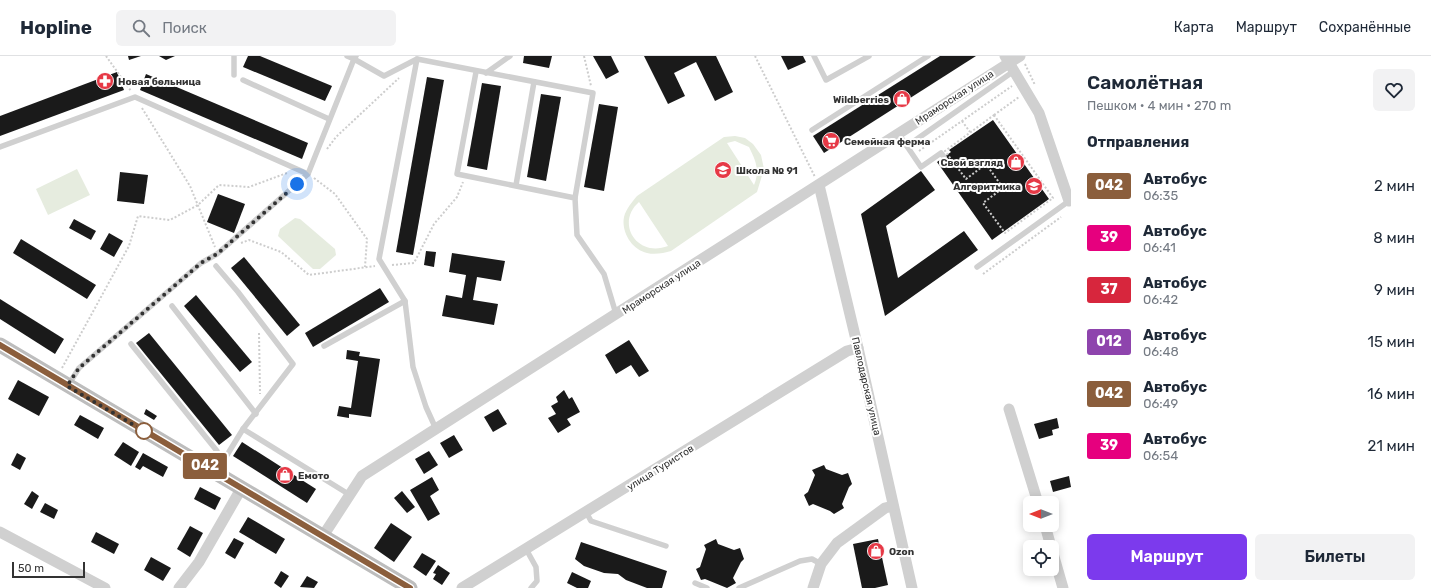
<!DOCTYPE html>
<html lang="ru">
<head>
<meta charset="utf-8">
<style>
	:root { --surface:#fff; --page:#f2f2f3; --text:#1f2937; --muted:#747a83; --line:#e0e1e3; --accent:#7c3aed }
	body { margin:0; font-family:Rubik,sans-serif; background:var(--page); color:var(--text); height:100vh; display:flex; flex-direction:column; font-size:15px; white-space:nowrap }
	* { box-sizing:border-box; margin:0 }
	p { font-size:13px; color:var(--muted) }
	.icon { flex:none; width:22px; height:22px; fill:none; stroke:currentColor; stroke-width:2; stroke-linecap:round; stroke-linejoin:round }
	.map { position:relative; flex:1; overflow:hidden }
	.panel { display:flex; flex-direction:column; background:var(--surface); width:360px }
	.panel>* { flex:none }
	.badge { padding:0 8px; border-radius:3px; font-size:14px; line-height:26px }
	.needle { width:26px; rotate:270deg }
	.buttons { position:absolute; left:1023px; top:440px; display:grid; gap:8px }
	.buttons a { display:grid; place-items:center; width:36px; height:36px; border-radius:6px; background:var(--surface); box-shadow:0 2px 10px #0003; font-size:20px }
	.scale { position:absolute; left:12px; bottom:10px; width:73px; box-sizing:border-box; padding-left:4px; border:2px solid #333; border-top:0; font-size:11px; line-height:14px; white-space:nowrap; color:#333; -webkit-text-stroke:3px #fff; paint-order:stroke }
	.you { position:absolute; width:20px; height:20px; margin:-10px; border:3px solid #fff; border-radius:50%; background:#1a73e8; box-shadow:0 0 0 6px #1a73e833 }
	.map>.badge { position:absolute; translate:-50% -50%; box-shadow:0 0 0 2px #fff }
	h2 { padding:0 16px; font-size:15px; line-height:36px }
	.round { display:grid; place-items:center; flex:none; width:42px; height:42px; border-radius:6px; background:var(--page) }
	.headline { display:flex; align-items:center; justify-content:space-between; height:68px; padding:0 16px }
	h1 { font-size:19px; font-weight:600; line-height:30px }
	.cta { display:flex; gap:8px; margin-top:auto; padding:8px 16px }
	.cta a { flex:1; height:46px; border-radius:6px; background:var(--accent); color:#fff; font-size:16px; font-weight:600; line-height:46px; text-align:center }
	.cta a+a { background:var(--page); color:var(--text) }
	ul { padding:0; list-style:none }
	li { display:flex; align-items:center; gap:12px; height:52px; padding:0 16px }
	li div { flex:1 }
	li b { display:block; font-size:15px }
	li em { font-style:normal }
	li .badge { min-width:44px; font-weight:700; text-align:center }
	header { display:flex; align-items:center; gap:24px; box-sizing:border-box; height:56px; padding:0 20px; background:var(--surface); border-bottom:1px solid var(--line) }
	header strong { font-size:19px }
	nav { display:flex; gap:22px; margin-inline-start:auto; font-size:14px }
	.search { width:280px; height:36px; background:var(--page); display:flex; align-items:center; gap:10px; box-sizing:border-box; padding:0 14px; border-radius:6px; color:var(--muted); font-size:15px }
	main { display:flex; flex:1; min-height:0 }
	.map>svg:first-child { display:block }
	.green { fill:#e6ecdf; fill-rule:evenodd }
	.building { fill:#1a1a1a }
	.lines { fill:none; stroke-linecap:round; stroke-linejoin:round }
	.path { stroke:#cdcdcd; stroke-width:2; stroke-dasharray:2 2; stroke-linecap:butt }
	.lane { stroke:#d0d0d0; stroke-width:5.5 }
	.street { stroke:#d0d0d0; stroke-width:11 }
	.secondary { stroke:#bdbdbd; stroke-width:15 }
	.line-casing { stroke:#fff; stroke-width:9 }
	.line { stroke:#8b5e3c; stroke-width:6 }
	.walk { stroke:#333; stroke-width:4; stroke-dasharray:0 7.2 }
	.stop-dot { fill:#fff; stroke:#8b5e3c; stroke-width:2 }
	.labels { text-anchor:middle; stroke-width:4; stroke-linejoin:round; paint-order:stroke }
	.poi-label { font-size:10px; font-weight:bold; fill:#333; stroke:#fff; text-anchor:start }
	.street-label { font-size:10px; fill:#333; stroke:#fff }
</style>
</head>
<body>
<header>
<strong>Hopline</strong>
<div class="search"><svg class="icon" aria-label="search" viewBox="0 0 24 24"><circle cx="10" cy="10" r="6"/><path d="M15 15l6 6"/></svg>Поиск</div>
<nav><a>Карта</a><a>Маршрут</a><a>Сохранённые</a></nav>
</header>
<main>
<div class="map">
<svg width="1071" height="532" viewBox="0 0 1071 532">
	<rect width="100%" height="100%" fill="#fff"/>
	<g class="green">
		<path d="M735,80L745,82L753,88L761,99L764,113L757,136L671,195C664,197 655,199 647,197C632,194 621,176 624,161C626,153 632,146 637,140L724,81ZM735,85L749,91C756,105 760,115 754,129L727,87ZM639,146L668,190C637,202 615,167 639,146Z"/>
		<path d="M77,113L90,139L48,159L36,133Z"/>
		<path d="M295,162L300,163L335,193L336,199L320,213H313L278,180L280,173Z"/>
	</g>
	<g class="building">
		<path d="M128,0H141L129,4Z"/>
		<path d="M159,0H175L166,4Z"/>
		<path d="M248,0H260L332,30L325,45L243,11Z"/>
		<path d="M524,0H552L549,12L523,7Z"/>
		<path d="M593,0H611L619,16L606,23Z"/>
		<path d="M644,0H716L733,36L715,45L696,6L674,17L685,40L668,48Z"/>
		<path d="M781,0H803L806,6L788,14Z"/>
		<path d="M940,0H976L824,97L813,80Z"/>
		<path d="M117,16L124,34L0,80V60Z"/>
		<path d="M146,18L308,87L302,103L140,34Z"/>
		<path d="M427,21L444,24L413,199L396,196Z"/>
		<path d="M482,27L501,30L487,114L467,110Z"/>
		<path d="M541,38L561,41L546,125L527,121Z"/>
		<path d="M599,48L618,51L604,135L584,131Z"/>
		<path d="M993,64L1049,143L992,184L937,106L951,96L949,94Z"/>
		<path d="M921,115L935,134L886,170L898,222L964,175L978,194L885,260L861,158Z"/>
		<path d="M120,116L148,119L144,148L117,145Z"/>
		<path d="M218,138L245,148L234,177L207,166Z"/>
		<path d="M74,163L96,175L91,184L69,172Z"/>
		<path d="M109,177L123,185L114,201L100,193Z"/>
		<path d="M21,183L96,229L87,243L13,197Z"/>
		<path d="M426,195L436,196L434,211L424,209Z"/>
		<path d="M452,197L505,205L501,225L477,221L473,244L498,248L494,269L442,260L446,239L462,242L466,219L449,216Z"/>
		<path d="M244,201L300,269L287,280L231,212Z"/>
		<path d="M380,232L389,246L313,291L305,277Z"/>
		<path d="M196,239L252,306L240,316L184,250Z"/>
		<path d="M0,243L64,283L55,298L0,263Z"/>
		<path d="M149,277L232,379L219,389L136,287Z"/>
		<path d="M629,284L649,315L639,321L631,309L616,318L605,299Z"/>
		<path d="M347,294L360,296L359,300L380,303L371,361L349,358V362L337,360L339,350L351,352L358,305L346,303Z"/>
		<path d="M18,324L49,341L39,360L8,343Z"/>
		<path d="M564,334L569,343L572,341L580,356L567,363L571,369L558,377L548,362L556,358L551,350L558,346L556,341Z"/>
		<path d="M146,353L157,360L154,364L144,358Z"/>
		<path d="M498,353L507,368L493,376L484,361Z"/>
		<path d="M80,359L104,372L98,383L74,369Z"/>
		<path d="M1057,362L1059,372L1052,374L1053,379L1039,383L1034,368Z"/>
		<path d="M454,379L463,394L449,402L440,387Z"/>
		<path d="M123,386L139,396L131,410L114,399Z"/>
		<path d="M242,386L316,433L307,447L233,400Z"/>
		<path d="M429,395L438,409L424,418L415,403Z"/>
		<path d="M17,397L26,402L20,414L11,409Z"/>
		<path d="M143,397L168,411L163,421L143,410L140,414L135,411Z"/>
		<path d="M824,409L826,413L842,419L848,417L852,428L849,431L842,448L844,452L834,458L830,455L813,448L809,450L804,439L808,436L815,419L812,414Z"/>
		<path d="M1069,420L1071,431L1053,436L1050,425Z"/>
		<path d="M432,421L439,434L430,440L440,458L428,465L410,434Z"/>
		<path d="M200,431L221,442L215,454L194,443Z"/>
		<path d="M32,435L39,440L32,453L24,448Z"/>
		<path d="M402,435L415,451L407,457L394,442Z"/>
		<path d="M45,447L58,454L54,463L40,456Z"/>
		<path d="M248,461L285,483L276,498L239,476Z"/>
		<path d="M391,467L412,481L394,506L374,492Z"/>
		<path d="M190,470L203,477L190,501L177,493Z"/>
		<path d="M96,476L119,488L114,498L91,486Z"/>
		<path d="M234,482L244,487L235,503L225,497Z"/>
		<path d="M716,483L718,488L734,494L740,492L744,503L741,506L733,522L736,527L727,532L705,523L701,524L696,513L700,511L706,493L704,489Z"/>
		<path d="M878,483L888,529L875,532H862L853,488Z"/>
		<path d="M581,486L667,515L662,532H647L626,524L618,518L604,517L584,510L575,503Z"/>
		<path d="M422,497L436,505L426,520L413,511Z"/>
		<path d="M151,501L171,512L163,525L144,514Z"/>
		<path d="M438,509L450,517L442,529L433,523L436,518L433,517Z"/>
		<path d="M281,515L289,520L281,532L274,527Z"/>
		<path d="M572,516L591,525L588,532H577L567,527Z"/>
		<path d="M307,520L318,526L314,532L300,531Z"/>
	</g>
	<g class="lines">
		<g class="path">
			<path d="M106,0L131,35"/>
			<path d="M584,0L591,30"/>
			<path d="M755,0L815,121"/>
			<path d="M1025,8L1035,29"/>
			<path d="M142,52L190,130L215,191"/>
			<path d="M994,59L1053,142L1005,177L983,147L1003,132L986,108L966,123L945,95Z"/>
			<path d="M994,59L1019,41"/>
			<path d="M962,65L970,76"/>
			<path d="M327,93L336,81L399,22"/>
			<path d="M919,95L1012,30"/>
			<path d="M314,122L335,138L367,183L365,211"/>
			<path d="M241,187L249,184L281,196L309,219L375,210"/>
			<path d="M392,209L414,207L434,168L457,141L463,126"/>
			<path d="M983,218L1061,161"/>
			<path d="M259,277L260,338"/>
			<path d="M62,312L129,190L138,160L170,164L198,149L219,129L249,131L287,117"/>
		</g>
		<g class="lane">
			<path d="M234,0V19"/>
			<path d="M347,0L354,3L356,0"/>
			<path d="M814,0L826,24L869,0"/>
			<path d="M417,3L593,37L575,142"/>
			<path d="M476,16L457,118L575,142L577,179L604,218L616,258"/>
			<path d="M486,17L510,0"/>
			<path d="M243,24L329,63"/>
			<path d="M812,74L928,0"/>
			<path d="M898,77L921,111L941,97L944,101"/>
			<path d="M907,90L1014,15"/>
			<path d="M0,91L135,41L308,118"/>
			<path d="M516,129L534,26"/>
			<path d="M216,210L238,236L293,308L243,373L216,417"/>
			<path d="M977,211L1069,145"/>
			<path d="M172,250L256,358"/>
			<path d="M131,288L217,395L221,408"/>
			<path d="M324,290L405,245"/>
			<path d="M69,328L79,312L201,207L217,198L308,118L354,3L384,20L417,3L379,203L405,245L413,311L426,351L436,373"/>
			<path d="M243,373L350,439"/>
			<path d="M586,456L591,465L666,490"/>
			<path d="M526,493L536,511L537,525L531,532"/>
			<path d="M695,527L707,532"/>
			<path d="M739,532L800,505L812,503L821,508"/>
		</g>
		<g class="street">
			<path d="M1005,0L1039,57L1069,145L1071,144"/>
			<path d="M819,129L858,292L912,532"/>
			<path d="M1009,353L1038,447"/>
			<path d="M1045,469L1051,491"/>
			<path d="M0,476L105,532"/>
			<path d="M323,480L362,420L1020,0"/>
			<path d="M1052,494L1063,532"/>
			<path d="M179,532L199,506L241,433"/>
			<path d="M462,532L847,295L858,292"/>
			<path d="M813,532L821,508L837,487L885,452L893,450"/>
		</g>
		<path class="secondary" d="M0,289L410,532"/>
	</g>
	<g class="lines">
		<g class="line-casing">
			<path id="line" d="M0,289L410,532"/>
		</g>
		<use href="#line" class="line"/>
		<path class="walk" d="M144,375L67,330L79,312L201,207L217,198L297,128"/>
	</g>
	<defs>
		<g id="pharmacy-disc" transform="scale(0.9)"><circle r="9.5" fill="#e63946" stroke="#fff"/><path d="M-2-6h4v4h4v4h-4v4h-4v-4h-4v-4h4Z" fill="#fff"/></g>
		<g id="shop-disc" transform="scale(0.9)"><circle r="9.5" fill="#e63946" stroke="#fff"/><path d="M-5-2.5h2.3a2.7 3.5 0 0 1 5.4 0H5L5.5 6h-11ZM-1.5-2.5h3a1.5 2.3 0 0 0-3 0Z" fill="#fff"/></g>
		<g id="supermarket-disc" transform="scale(0.9)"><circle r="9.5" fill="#e63946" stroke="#fff"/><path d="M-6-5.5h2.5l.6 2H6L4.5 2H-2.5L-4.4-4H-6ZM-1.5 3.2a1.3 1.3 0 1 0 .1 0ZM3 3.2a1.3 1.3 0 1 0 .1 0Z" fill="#fff"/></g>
		<g id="school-disc" transform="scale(0.9)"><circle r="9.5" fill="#e63946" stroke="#fff"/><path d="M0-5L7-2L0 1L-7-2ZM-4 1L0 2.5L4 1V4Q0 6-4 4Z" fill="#fff"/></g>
	</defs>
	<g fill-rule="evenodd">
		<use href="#pharmacy-disc" x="105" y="25"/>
		<use href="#shop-disc" x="902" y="43"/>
		<use href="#supermarket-disc" x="831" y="85"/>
		<use href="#shop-disc" x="1016" y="106"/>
		<use href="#school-disc" x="723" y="114"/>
		<use href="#school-disc" x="1034" y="130"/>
		<use href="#shop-disc" x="285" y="419"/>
		<use href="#shop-disc" x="876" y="495"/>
	</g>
	<circle class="stop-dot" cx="144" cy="375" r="8"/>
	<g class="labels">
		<g class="poi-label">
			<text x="118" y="29">Новая больница</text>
			<text x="889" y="47" text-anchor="end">Wildberries</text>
			<text x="844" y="89">Семейная ферма</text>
			<text x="1003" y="110" text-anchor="end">Свой взгляд</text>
			<text x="736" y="118">Школа № 91</text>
			<text x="1021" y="134" text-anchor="end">Алгоритмика</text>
			<text x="298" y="423">Емото</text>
			<text x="889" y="499">Ozon</text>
		</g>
		<g class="street-label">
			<text transform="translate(954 41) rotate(-33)" y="4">Мраморская улица</text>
			<text transform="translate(661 230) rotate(-33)" y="4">Мраморская улица</text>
			<text transform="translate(867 330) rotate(77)" y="4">Павлодарская улица</text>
			<text transform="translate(660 411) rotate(-32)" y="4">улица Туристов</text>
		</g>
	</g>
</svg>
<div class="buttons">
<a><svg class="needle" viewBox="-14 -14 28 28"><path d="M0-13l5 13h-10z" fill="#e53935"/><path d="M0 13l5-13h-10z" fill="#747a83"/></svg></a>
<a><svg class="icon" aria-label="locate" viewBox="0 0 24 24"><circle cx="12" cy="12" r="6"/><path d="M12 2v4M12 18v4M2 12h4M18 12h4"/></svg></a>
</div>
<div class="scale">50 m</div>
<div class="you" style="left:297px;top:128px"></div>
<b class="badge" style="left:205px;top:410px;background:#8b5e3c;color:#fff">042</b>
</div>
<section class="panel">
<div class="headline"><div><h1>Самолётная</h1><p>Пешком · 4 мин · 270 m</p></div><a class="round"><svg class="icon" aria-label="heart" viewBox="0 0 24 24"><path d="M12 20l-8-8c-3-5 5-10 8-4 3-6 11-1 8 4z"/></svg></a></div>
<h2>Отправления</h2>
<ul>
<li><span class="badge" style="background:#8b5e3c;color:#fff">042</span><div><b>Автобус</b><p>06:35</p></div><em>2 мин</em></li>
<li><span class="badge" style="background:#e6007e;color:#fff">39</span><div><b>Автобус</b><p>06:41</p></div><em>8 мин</em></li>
<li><span class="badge" style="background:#d7263d;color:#fff">37</span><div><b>Автобус</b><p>06:42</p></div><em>9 мин</em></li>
<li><span class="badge" style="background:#8e44ad;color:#fff">012</span><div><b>Автобус</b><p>06:48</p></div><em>15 мин</em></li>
<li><span class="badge" style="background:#8b5e3c;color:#fff">042</span><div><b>Автобус</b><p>06:49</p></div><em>16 мин</em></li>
<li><span class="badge" style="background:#e6007e;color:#fff">39</span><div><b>Автобус</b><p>06:54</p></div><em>21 мин</em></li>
</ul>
<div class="cta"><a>Маршрут</a><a>Билеты</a></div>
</section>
</main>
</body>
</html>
